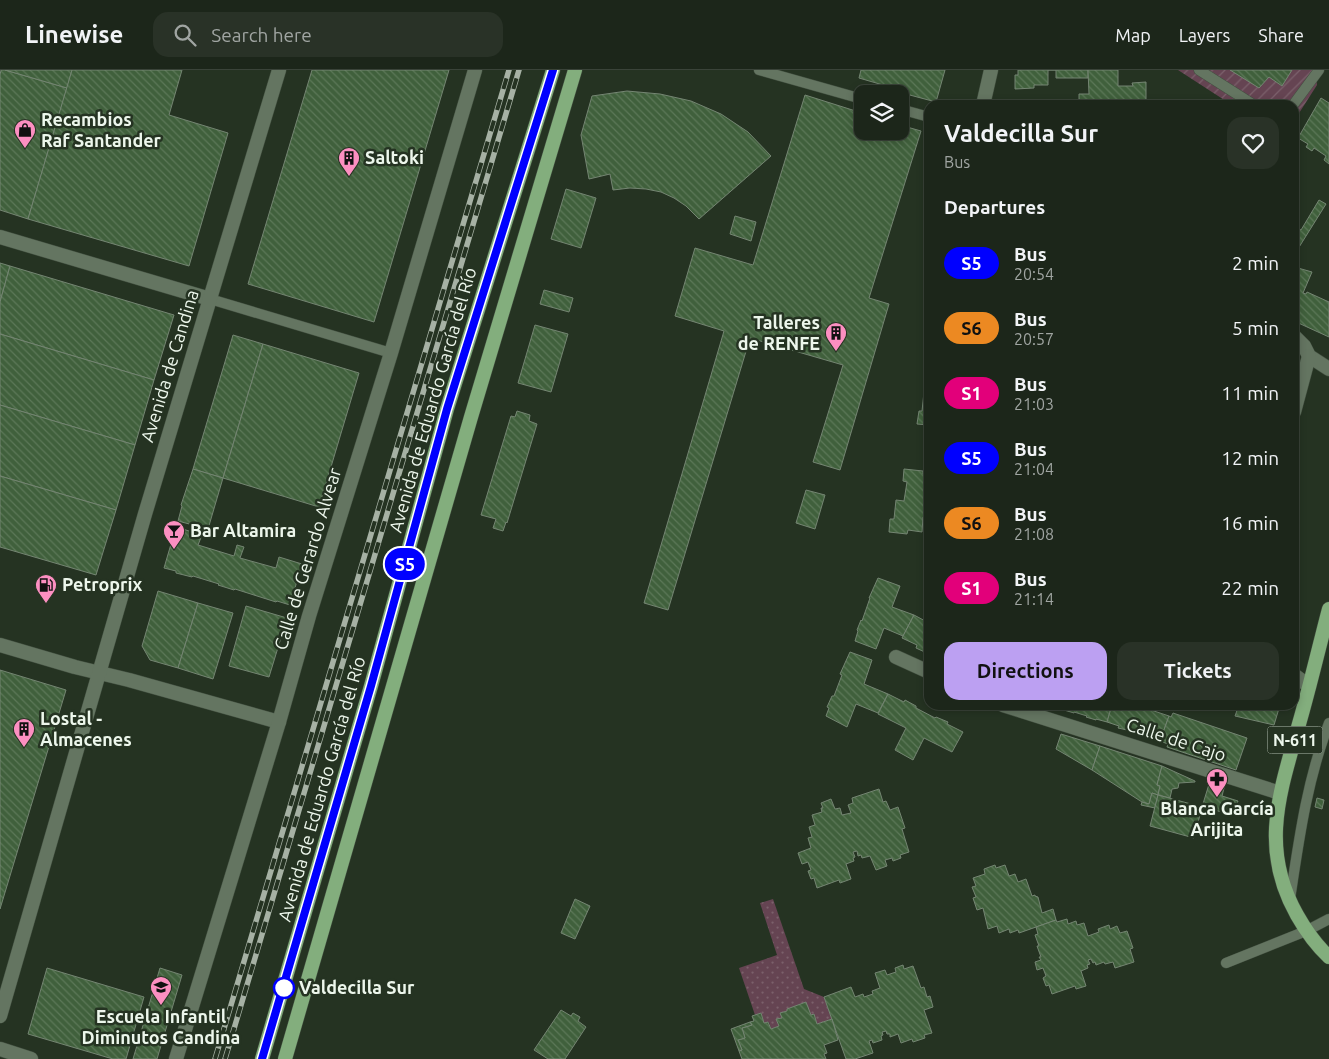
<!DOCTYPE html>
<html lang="en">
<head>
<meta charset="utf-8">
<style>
	:root { --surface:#1c261a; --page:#293227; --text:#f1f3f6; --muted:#a0a5a2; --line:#3a4339; --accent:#bca0f2 }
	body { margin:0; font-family:Ubuntu,sans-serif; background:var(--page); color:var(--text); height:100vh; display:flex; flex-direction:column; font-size:19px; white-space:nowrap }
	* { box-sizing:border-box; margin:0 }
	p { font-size:16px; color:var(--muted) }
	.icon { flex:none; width:28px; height:28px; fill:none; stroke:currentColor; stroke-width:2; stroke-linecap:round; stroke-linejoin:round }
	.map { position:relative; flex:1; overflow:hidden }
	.details { position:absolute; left:924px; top:30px; width:375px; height:610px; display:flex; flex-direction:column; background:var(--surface); border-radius:15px; box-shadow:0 2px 8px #0003,0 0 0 1px var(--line) }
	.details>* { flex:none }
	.badge { padding:0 10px; border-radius:16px; font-size:18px; line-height:32px }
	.tools { position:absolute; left:854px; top:15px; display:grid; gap:10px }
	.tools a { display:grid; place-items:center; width:55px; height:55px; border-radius:10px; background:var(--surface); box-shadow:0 2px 8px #0003,0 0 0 1px var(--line); font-size:25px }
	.map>.badge { position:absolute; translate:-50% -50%; box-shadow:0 0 0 2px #fff }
	h2 { padding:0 20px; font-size:19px; line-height:45px }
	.round { display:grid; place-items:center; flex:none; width:52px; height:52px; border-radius:15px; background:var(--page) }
	.head { display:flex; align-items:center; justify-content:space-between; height:85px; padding:0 20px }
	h1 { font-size:24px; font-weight:600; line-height:38px }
	.button { display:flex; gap:10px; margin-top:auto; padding:10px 20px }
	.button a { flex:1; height:58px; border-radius:15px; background:var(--accent); color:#111; font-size:20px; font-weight:600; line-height:58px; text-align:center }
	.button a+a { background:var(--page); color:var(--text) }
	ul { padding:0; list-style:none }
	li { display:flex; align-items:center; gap:15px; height:65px; padding:0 20px }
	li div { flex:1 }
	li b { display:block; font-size:19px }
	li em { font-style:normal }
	li .badge { min-width:55px; font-weight:700; text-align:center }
	header { display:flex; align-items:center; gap:30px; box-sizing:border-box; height:70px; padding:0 25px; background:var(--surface); border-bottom:1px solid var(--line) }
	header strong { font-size:24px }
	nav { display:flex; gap:28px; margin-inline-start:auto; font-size:18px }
	.search { width:350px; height:45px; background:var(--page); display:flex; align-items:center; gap:12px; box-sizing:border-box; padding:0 18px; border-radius:15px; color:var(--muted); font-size:19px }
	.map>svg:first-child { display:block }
	.grass { fill:url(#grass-dots) }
	.garden { fill:url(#garden-furrows) }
	.building { fill:url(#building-back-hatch); stroke:#748572 }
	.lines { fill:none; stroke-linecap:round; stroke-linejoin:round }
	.service-casing { stroke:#435041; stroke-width:11 }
	.minor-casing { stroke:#435041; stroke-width:15 }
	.trunk-casing { stroke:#435041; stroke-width:15 }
	.service { stroke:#647561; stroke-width:10 }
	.minor { stroke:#647561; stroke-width:14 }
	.trunk { stroke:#83ae7d; stroke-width:14 }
	.rail-casing { stroke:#a6b1a4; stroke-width:5.5 }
	.rail { stroke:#253322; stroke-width:4; stroke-dasharray:11; stroke-linecap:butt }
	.line-casing { stroke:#fff; stroke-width:11 }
	.line { stroke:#00f; stroke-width:8 }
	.stop-dot { fill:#fff; stroke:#00f; stroke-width:2.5 }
	.labels { text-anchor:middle; stroke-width:5; stroke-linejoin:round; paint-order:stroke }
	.shield { fill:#253322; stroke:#b1bcaf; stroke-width:1 }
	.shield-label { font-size:16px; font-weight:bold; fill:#edf7ec }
	.poi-label { font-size:18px; font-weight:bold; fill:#edf7ec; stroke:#253322; text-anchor:start }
	.street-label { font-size:18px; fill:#edf7ec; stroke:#253322 }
	.stop-label { font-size:18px; font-weight:bold; fill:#edf7ec; stroke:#253322; text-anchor:start }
</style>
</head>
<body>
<header>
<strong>Linewise</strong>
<div class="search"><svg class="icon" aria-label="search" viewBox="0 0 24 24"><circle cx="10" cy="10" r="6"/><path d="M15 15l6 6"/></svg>Search here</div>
<nav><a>Map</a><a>Layers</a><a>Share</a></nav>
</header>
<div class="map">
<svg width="1329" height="989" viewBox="0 0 1329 989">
	<defs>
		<pattern id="grass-dots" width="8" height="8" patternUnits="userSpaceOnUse" patternTransform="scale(1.25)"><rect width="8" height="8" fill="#654452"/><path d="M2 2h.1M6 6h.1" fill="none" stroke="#7b606b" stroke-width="1.8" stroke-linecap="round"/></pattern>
		<pattern id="garden-furrows" width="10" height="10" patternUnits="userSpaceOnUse" patternTransform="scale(1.25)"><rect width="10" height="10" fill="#654452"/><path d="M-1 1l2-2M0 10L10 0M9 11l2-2" fill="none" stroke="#7b606b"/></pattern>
		<pattern id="building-back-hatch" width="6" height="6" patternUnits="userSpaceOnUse" patternTransform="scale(1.25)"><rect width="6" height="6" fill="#40603c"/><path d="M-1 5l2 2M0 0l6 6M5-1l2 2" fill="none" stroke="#5c7858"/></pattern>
	</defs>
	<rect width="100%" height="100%" fill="#253322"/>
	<path class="grass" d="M773,829L804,919L824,927L832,949L817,954L814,945H811L787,939V941L781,943L782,948L777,949L779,956L771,959L769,952L764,953L761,943L755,945L739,898L777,885L760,833Z"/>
	<path class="garden" d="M1178,0H1316L1317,15L1294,51V35H1232Z"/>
	<g class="building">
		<path d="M1,0H5L67,18L28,149L0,140V5Z"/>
		<path d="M5,0H72L67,18Z"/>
		<path d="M72,0H182L169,45L228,63L189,196L28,149Z"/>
		<path d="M312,0H449L374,252L248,214Z"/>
		<path d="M861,0H945L936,32L906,24L907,22L859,8Z"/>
		<path d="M1018,0H1088V8H1056V0H1048V15H1034V18L1015,19V5H1018Z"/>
		<path d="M1088,0H1118V16H1133L1132,13L1146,12V30H1149V35H1079V24H1089Z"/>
		<path d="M1230,0H1292L1282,16L1269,7L1259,18Z"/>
		<path d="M627,21L660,24L691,31L721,44L748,62L771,86L699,149L686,136L674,128L661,122L646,119L630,118L613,120L610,104L589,109L581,65L592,26Z"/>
		<path d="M805,25L862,43V61H900V55L921,61L869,228L889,234L840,400L813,392L843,295L750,268L668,540L644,533L724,261L675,246L695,178L753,195Z"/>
		<path d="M1321,28L1329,33V94L1324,90L1326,86L1314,78L1312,81L1306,77L1308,74L1298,68Z"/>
		<path d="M1149,30H1178L1179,35H1149Z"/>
		<path d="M566,119L596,128L581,178L551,169Z"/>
		<path d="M1319,130L1326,134L1296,182L1294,181V156L1301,160Z"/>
		<path d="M735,146L756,152L751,171L730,164Z"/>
		<path d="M0,193L10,196L0,232Z"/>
		<path d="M10,196L174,245L154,310L0,264V232Z"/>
		<path d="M1298,198L1312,202L1303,223L1306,224L1307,222L1329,232V267L1294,251V208Z"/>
		<path d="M544,220L573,228L569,242L540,234Z"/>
		<path d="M535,255L568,264L551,322L518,313Z"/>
		<path d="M0,264L154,310L135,375L0,335Z"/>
		<path d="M233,265L263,274L223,408L193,399Z"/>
		<path d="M263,274L359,303L319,437L223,408Z"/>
		<path d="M924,322H929V355L917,354L919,341H922Z"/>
		<path d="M0,335L135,375L116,440L0,406Z"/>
		<path d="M517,341L530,345L529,351L537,354L507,453L506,452L503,461L493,458L496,449L481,445L511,346L515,347Z"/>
		<path d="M193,399L223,408L208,459L178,451L182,436L181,435Z"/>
		<path d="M904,399L923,401V404L929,405V448L923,447L922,462L908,460L907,464L889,462L890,449H894L896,430L904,431L907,412L903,411Z"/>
		<path d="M0,406L116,440L96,505L0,477Z"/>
		<path d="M806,420L825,425L815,459L796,453Z"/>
		<path d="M176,457L202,465L198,475L234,486L237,475L244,477L240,488L276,498L279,487L302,494L290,535L277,531L276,532L235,519L234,520L218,515L219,514L193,506L192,507L176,503V501L164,498Z"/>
		<path d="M878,508L900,516L892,537L914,545L903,566L884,558L876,579L855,571L858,561L857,560L861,550L862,551L870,528H869Z"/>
		<path d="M158,521L198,533L178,598L150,590L142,576Z"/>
		<path d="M198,533L233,543L213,609L178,598Z"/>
		<path d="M246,536L287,548L269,607L229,596Z"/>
		<path d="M914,545L929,553V584L916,578L917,575L902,568Z"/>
		<path d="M850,582L872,590L864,614L888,624L878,643L856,634L847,657L826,646L829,638L827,637L832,626H834L842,605L840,604Z"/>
		<path d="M0,600L66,620L0,839Z"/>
		<path d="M888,624L904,632L905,630L916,636V638L935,648L936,647L948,652L947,654L963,662L952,682L924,668L913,690L895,680L906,658L878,644Z"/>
		<path d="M1053,635H1112L1107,652L1096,649V650L1086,647L1087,646L1074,642V643L1064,640V639Z"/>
		<path d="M1112,635H1136L1169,646L1160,671L1150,666V668L1140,665L1141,663L1118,658L1119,656L1107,652Z"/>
		<path d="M1239,635H1280L1274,655L1235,646Z"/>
		<path d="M1173,643L1247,668L1236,700L1167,677L1168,674L1160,671L1169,646L1171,647Z"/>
		<path d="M1061,664L1100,676L1092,700L1056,679Z"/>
		<path d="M1100,676L1162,696L1157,715L1160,716L1158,725L1152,723L1149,734L1142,732L1092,700Z"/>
		<path d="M1162,696L1195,711V712L1179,713L1178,718L1172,719L1170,728L1158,725L1160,716L1157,715Z"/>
		<path d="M1210,711L1225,714L1222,726L1238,731L1237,734H1238L1236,743L1234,742V745L1202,737Z"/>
		<path d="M879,719L883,732L886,731L890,740L898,737L905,758L902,759L909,782L900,785L901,788L893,791L892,788L885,790L887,796L876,800L870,786L862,788L861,785L858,786L857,781L853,782L855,787L853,788L854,791L846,794L851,809L840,813L839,810L817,818L814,808L811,809L808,801L811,800L808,792L802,794L798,783L811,778L808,768L812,767L809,757L815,755L812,745L822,742L821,738H823L821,733L831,729L835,739L840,738L842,745L851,743L848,735L853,733L852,728Z"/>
		<path d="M1152,723L1158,725L1155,738L1141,735L1142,732L1149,734Z"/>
		<path d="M1158,725L1202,737L1194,768L1150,756Z"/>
		<path d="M1317,728L1324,730L1322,739L1315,737Z"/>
		<path d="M995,795L996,798L1005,795L1009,806L1015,804L1018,812L1026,809L1032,826L1035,825V826L1038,827L1042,843L1053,839L1056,850L1019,863L1018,860L1010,863L1009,859L999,863L997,856L988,859L983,838L977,840L973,828L976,827L972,817L976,816L973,808L985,804L984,799Z"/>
		<path d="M575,829L590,836L575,869L561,863Z"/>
		<path d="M1067,849L1068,854L1076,851L1077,855L1084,853L1088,866L1099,862L1098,859L1109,855L1110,859L1117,856L1120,863L1127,861L1133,878L1130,879L1134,892L1115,898L1113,892L1105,894L1104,892L1096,895L1095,892L1093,893L1091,889L1088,890L1090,894L1087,895L1088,898L1081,901L1086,916L1076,919L1075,916L1052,924L1049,915L1046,916L1043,908L1046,906L1043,898L1037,900L1035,892L1041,890L1039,887H1041L1037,876H1039L1035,865L1038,864L1036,857L1056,850L1057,852Z"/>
		<path d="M903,895L904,899L913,896L921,918L924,917L927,927L930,926L933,937L924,940L932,963L924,965L925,968L913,972L912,969L901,973L898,964L890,967V964H887L886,961L882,962L883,965L881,966L882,970L873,973L872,970L869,971L873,983L855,989H846L824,927L851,917L855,927L863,924L864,927L873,924L872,921L880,918L875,903L885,900L887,905L896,902L895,898Z"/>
		<path d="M47,898L144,927L126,989H113L28,964Z"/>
		<path d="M160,898L182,905L157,989H133Z"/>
		<path d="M806,932L811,945L814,944L817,954L832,949L838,970L824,975L827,983L824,984L826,989H742L739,981L742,980L738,970L745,968L742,958L752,955L750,952L754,951L752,946L761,943L764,953L768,952L771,959L779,956L776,949L782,948L780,943L787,941V939Z"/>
		<path d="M561,940L571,946L573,943L580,947L578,951L586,957L565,989H548L534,980Z"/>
		<path d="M750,952L752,955L742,958L745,968L738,970L742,980L739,981L731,959Z"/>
	</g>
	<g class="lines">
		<g class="service-casing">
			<g id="service">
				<path d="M759,0L862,29"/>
				<path d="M1199,0L1254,35"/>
				<path d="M1293,35L1319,0"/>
				<path d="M900,39L929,47"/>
				<path d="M210,229L391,283"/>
				<path d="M1290,829C1299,769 1307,710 1329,653"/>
				<path d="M1226,893L1306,861L1329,849"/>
			</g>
		</g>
		<g class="minor-casing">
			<g id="minor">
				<path d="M983,35L991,0"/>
				<path d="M0,167L210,229"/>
				<path d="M1294,266L1304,276L1309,286L1329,299"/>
				<path d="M1294,342L1309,286"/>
				<path d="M0,575L75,597L129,610L279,652"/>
				<path d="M896,587L929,602"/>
				<path d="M1294,605L1309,616"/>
				<path d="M1003,635L1280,723"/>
				<path d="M0,946L145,444L279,0"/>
				<path d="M0,979L31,989"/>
				<path d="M176,989L279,652L309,546L391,283L475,0"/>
			</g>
		</g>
		<g class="trunk-casing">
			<g id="trunk">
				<path d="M1329,539C1319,577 1310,616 1299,654C1280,722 1259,778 1297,845C1306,861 1315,874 1329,887"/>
				<path d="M262,989L371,616L447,339L553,0"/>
				<path d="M285,989L471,347L575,0"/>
			</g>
		</g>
		<use href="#service" class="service"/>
		<use href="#minor" class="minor"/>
		<use href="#trunk" class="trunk"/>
		<g class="rail-casing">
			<g id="rail">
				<path d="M215,989L509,0"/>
				<path d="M225,989L519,0"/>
			</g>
		</g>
		<use href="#rail" class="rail"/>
	</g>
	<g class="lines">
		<g class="line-casing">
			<path id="line" d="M262,989L371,616L447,339L553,0"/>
		</g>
		<use href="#line" class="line"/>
	</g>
	<defs>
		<g id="shop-pin" transform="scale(1.125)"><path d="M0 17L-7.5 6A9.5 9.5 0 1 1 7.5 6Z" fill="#fc8fc1" stroke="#253322"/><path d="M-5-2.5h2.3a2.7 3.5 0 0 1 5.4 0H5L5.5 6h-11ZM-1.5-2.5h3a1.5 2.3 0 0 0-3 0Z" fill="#111"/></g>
		<g id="building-pin" transform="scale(1.125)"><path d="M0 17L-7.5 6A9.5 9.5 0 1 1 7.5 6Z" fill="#fc8fc1" stroke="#253322"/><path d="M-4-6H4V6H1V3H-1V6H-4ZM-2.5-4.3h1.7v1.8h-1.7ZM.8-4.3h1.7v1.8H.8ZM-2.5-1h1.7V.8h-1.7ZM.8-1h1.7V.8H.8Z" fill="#111"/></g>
		<g id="bar-pin" transform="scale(1.125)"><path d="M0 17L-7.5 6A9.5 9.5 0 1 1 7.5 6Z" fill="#fc8fc1" stroke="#253322"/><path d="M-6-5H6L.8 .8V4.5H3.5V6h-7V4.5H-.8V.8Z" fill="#111"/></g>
		<g id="fuel-pin" transform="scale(1.125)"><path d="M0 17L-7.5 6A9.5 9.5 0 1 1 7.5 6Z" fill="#fc8fc1" stroke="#253322"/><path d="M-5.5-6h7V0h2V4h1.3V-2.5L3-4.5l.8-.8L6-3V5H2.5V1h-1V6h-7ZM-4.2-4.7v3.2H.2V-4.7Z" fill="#111"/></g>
		<g id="pharmacy-pin" transform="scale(1.125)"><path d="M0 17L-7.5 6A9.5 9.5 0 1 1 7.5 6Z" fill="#fc8fc1" stroke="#253322"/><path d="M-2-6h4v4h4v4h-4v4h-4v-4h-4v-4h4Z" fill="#111"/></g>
		<g id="school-pin" transform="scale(1.125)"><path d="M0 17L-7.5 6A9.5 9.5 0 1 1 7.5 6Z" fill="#fc8fc1" stroke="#253322"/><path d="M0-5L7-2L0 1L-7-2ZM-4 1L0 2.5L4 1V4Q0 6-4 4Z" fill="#111"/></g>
	</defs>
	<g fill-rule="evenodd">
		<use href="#shop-pin" x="25" y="60"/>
		<use href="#building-pin" x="349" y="88"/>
		<use href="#building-pin" x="836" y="263"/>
		<use href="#bar-pin" x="174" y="461"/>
		<use href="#fuel-pin" x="46" y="515"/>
		<use href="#building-pin" x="24" y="659"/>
		<use href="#pharmacy-pin" x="1217" y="709"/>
		<use href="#school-pin" x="161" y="917"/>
	</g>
	<circle class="stop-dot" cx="284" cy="918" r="10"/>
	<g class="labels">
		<rect class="shield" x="1267.5" y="656.5" width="55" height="27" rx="4"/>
		<g class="shield-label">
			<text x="1295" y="676">N-611</text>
		</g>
		<g class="poi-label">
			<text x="41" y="56">Recambios<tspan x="41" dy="21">Raf Santander</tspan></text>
			<text x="365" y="94">Saltoki</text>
			<text x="820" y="259" text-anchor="end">Talleres<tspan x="820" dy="21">de RENFE</tspan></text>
			<text x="190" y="467">Bar Altamira</text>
			<text x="62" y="521">Petroprix</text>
			<text x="40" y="655">Lostal -<tspan x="40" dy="21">Almacenes</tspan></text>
			<text x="1217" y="745" text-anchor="middle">Blanca García<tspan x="1217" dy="21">Arijita</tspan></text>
			<text x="161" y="953" text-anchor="middle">Escuela Infantil<tspan x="161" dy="21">Diminutos Candina</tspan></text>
		</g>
		<g class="street-label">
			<text transform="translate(170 296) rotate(-73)" y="6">Avenida de Candina</text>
			<text transform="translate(433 330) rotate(-74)" y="6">Avenida de Eduardo García del Río</text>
			<text transform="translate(308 489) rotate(-73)" y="6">Calle de Gerardo Alvear</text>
			<text transform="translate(1176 670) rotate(18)" y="6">Calle de Cajo</text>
			<text transform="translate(322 719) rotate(-74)" y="6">Avenida de Eduardo García del Río</text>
		</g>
		<g class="stop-label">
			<text x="299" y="924">Valdecilla Sur</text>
		</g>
	</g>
</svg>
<div class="tools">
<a><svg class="icon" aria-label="layers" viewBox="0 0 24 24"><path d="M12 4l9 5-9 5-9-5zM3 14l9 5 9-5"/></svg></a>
</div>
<b class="badge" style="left:405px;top:494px;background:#00f;color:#fff">S5</b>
<section class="details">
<div class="head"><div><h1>Valdecilla Sur</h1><p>Bus</p></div><a class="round"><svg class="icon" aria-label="heart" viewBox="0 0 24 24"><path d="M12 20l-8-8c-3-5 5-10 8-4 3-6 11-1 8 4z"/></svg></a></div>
<h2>Departures</h2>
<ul>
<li><span class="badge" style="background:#00f;color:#fff">S5</span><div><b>Bus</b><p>20:54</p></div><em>2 min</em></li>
<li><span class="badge" style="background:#ec8922;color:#111">S6</span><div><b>Bus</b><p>20:57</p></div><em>5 min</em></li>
<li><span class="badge" style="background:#e2007a;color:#fff">S1</span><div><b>Bus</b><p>21:03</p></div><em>11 min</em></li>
<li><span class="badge" style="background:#00f;color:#fff">S5</span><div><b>Bus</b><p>21:04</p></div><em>12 min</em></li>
<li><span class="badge" style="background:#ec8922;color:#111">S6</span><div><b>Bus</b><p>21:08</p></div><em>16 min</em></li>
<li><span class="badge" style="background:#e2007a;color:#fff">S1</span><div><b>Bus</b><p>21:14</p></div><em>22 min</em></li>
</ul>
<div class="button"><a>Directions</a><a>Tickets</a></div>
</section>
</div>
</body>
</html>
